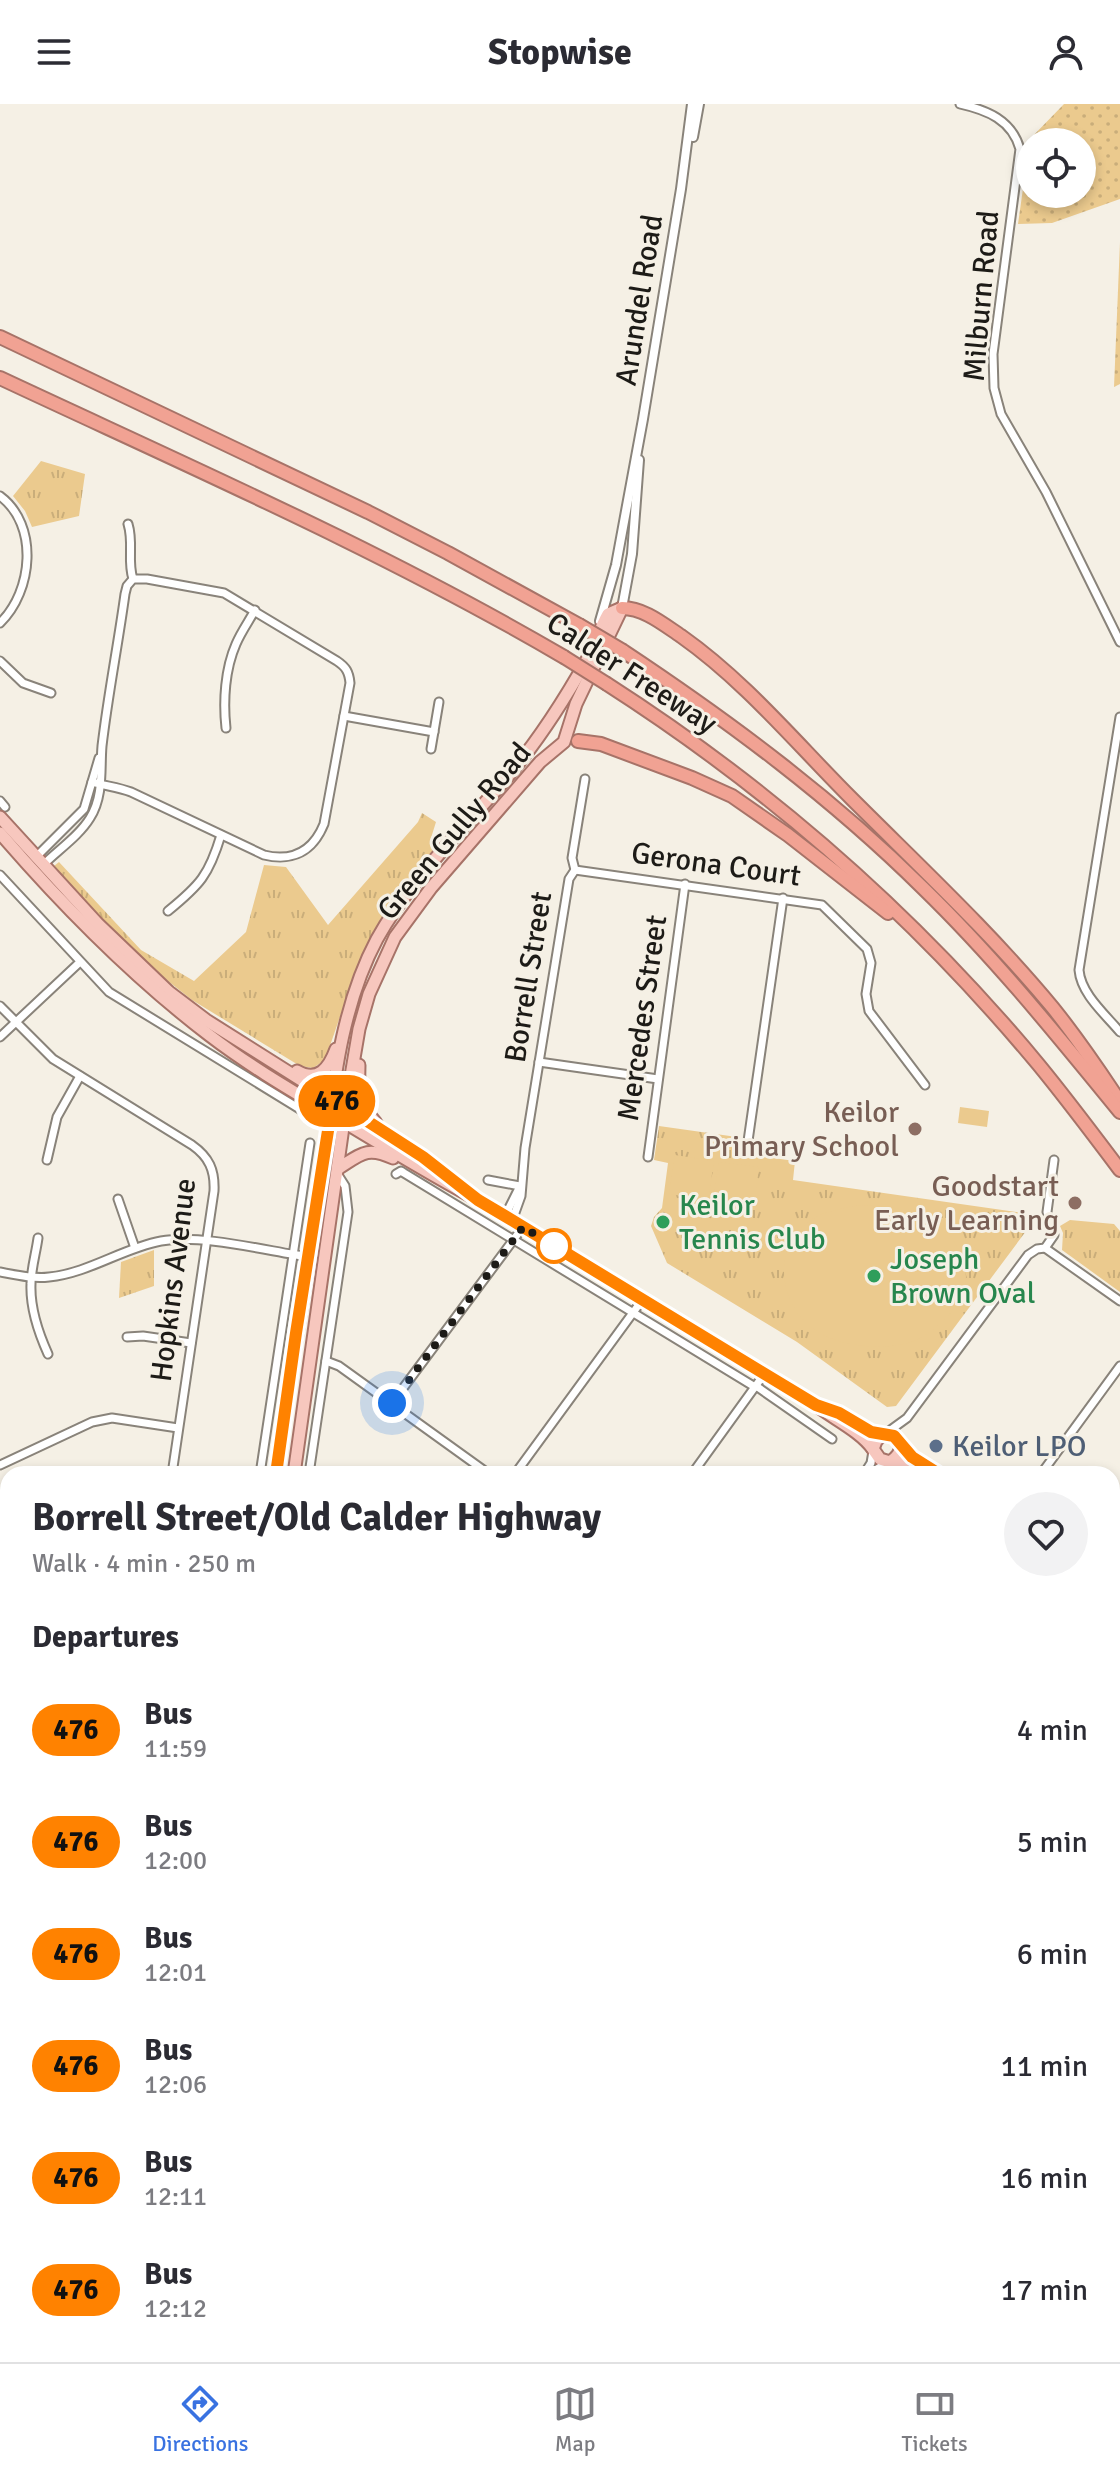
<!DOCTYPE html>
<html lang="en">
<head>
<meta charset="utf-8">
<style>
	:root { --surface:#fff; --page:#f2f2f3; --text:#2b2b33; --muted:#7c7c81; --line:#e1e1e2; --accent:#3972e1 }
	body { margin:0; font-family:Signika,sans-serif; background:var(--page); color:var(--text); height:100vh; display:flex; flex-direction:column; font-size:30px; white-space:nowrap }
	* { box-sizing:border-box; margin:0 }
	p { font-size:26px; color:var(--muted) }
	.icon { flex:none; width:44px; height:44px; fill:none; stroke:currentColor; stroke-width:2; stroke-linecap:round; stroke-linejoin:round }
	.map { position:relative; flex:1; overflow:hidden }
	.sheet { position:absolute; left:0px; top:1362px; width:1120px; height:896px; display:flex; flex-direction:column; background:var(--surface); border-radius:24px 24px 0 0; box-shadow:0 4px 12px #0003 }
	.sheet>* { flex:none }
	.badge { padding:0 16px; border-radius:26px; font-size:28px; line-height:52px }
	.buttons { position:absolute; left:1016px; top:24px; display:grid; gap:16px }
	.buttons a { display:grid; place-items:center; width:80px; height:80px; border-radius:50%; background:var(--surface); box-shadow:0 4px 12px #0003; font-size:40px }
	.you { position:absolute; width:40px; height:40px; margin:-20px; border:6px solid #fff; border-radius:50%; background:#1a73e8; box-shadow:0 0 0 12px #1a73e833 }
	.map>.badge { position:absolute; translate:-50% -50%; box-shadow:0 0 0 4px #fff }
	h2 { padding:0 32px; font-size:30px; line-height:72px }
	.round { display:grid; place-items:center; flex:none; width:84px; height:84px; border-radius:42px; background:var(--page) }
	.headline { display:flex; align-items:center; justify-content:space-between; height:136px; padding:0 32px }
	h1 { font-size:38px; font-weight:700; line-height:60px }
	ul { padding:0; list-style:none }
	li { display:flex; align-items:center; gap:24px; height:112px; padding:0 32px }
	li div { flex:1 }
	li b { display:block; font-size:30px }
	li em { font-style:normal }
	li .badge { min-width:88px; font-weight:700; text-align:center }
	header { display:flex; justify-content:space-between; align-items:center; height:104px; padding:0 32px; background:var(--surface); font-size:36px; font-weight:700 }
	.menu { display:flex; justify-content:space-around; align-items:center; height:112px; border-top:2px solid var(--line); background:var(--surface); font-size:22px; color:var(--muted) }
	.menu a { display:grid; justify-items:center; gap:4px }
	.menu .active { color:var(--accent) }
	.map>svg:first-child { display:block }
	.grass { fill:url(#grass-dots); fill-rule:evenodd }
	.park { fill:url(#park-tufts) }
	.garden { fill:#ebca8e }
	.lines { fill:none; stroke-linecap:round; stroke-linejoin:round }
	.stream { stroke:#41a4b5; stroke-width:2 }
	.river { stroke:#41a4b5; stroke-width:12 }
	.minor-casing { stroke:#89837a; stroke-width:11 }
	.tertiary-casing { stroke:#89837a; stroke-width:12 }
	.primary-casing { stroke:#a77368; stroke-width:15 }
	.motorway-casing { stroke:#a77368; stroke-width:16 }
	.minor { stroke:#fff; stroke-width:7 }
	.tertiary { stroke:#fff; stroke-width:8 }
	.primary { stroke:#f7c7be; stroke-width:11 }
	.motorway { stroke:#f1a293; stroke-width:12 }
	.motorway-bridge-casing { stroke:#a77368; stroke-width:16; stroke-linecap:butt }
	.motorway-bridge { stroke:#f1a293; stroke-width:12 }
	.line-casing { stroke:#fff; stroke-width:18 }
	.line { stroke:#ff8200; stroke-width:12 }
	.walk { stroke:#1d1b17; stroke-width:8; stroke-dasharray:0 14.4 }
	.education-dot { fill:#8d6e63; stroke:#f5f0e5; stroke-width:3 }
	.leisure-dot { fill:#2e9e5b; stroke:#f5f0e5; stroke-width:3 }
	.stop-dot { fill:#fff; stroke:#ff8200; stroke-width:4 }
	.service-dot { fill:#5c6f8a; stroke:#f5f0e5; stroke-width:3 }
	.labels { text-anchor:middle; stroke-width:6; stroke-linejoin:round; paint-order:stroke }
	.street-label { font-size:30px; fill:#1d1b17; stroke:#f5f0e5 }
	.education-label { font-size:30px; fill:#785e54; stroke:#f5f0e5; text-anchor:end }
	.leisure-label { font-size:30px; fill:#27864d; stroke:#f5f0e5; text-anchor:start }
	.service-label { font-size:30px; fill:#4e5e75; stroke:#f5f0e5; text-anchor:start }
</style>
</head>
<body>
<header><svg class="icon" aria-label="menu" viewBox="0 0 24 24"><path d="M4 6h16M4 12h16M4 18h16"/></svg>Stopwise<svg class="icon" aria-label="person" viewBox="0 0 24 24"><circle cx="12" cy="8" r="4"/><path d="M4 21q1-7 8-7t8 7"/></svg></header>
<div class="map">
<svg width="1120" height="2258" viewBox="0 0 1120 2258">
	<defs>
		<pattern id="grass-dots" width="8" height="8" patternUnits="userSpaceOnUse" patternTransform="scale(2)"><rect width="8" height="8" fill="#ebca8e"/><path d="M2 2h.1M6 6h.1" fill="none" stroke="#c9ad7a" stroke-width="1.8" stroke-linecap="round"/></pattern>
		<pattern id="park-tufts" width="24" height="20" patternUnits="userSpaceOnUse" patternTransform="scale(2)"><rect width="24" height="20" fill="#ebca8e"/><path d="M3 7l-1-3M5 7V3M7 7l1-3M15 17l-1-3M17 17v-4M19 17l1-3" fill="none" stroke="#c9ad7a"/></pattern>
	</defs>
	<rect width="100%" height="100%" fill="#f5f0e5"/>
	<g class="grass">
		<path d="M1064,0H1120V95L1052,119L1018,120L1030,35ZM1082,38V90H1030V38Z"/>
		<path d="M1120,138V280L1114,283Z"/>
	</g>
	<g class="park">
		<path d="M41,357L85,370L79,412L32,423L25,407L13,392Z"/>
		<path d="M422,709L436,718L431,734L433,747L388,804L370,836L349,887L325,956L313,964L300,962L192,896L149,862L57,773L54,762L59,758L141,846L194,877L246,828L264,761L286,763L328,821L418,718Z"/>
		<path d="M659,1022L737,1033L735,1049L795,1057L793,1076L1038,1111L896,1302L887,1303L797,1238L667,1159L651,1122L654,1113L662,1104L668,1059L654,1056Z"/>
		<path d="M1070,1116L1114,1120L1120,1127V1188L1062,1146L1063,1129L1060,1122Z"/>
		<path d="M154,1146V1182L119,1194L121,1158Z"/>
		<path d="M1112,1498L1120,1504V1686L1112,1681Z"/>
		<path d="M0,1950L8,1956V2162L0,2168Z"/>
		<path d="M8,2198V2250H1059L1069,2258H0V2202Z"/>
	</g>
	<g class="garden">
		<path d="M960,1003L989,1007L987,1023L958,1019Z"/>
		<path d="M675,1051L714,1057L708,1096L669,1090Z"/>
		<path d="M719,1058L759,1063L754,1102L713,1097Z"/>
		<path d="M863,1101C890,1102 910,1104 933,1119C937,1122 944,1125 948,1129C954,1135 959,1147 962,1156C963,1161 966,1168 966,1173C965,1200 937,1228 914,1237C906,1240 897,1241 890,1242C882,1244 874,1242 865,1242C845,1240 825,1235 809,1221C775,1193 774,1135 816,1113C830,1106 847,1103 863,1101Z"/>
		<path d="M991,1116L1002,1123L985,1150L974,1143Z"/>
	</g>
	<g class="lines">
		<path class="stream" d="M55,2250L62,2258"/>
		<g class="river">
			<path d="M1019,2250L1027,2258"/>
			<path d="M533,2258V2250"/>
		</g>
		<g class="minor-casing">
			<g id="minor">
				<path d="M960,0C987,6 1012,16 1020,45L993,250L994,284L1001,310L1046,388L1120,538"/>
				<path d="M0,392C39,421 33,487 0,519"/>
				<path d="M128,420C134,439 127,457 133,475"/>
				<path d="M0,557L23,579L51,589"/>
				<path d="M344,612L434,628"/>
				<path d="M1120,613L1079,866C1081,890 1105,910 1120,928"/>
				<path d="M226,624C223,597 225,565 236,540C241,528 249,517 255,506"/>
				<path d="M431,645L439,598"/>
				<path d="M0,697L5,703"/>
				<path d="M36,753L84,705L99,654"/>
				<path d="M43,761C58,746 79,732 90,714C104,692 100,665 102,642C108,591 118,541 125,490L127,482L133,475H147L224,489L337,557C346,563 349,568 350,579L324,720C313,747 293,758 264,751L131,688C118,683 105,682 92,678"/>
				<path d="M575,766L822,801L867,845L871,859L866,890L869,907L925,981"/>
				<path d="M575,766L572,754L585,675"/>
				<path d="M0,771L109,888L303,1007"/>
				<path d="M168,807C200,781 209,771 221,731"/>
				<path d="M0,902L53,955L192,1041C209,1053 215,1066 214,1087L172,1370"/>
				<path d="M0,933L80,858"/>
				<path d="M539,958L658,975"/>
				<path d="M748,1037L783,794"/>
				<path d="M648,1053L685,780"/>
				<path d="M47,1056L57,1013L80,972"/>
				<path d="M396,1070L401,1067L404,1069L755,1283"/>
				<path d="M488,1076L520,1082"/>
				<path d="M118,1095L135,1144"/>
				<path d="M505,1112L519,1084"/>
				<path d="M512,1117L521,1092L525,1044L569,775L575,766"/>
				<path d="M38,1134C36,1149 31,1165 31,1180C30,1204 38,1228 48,1250"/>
				<path d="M1045,1144L1120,1197"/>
				<path d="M0,1168C16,1171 33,1175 49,1173C89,1169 123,1144 161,1137C202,1130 267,1147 309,1153"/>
				<path d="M127,1233L143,1232L191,1239"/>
				<path d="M326,1257L339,1262L489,1370"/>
				<path d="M756,1282L832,1335"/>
				<path d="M392,1299L523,1123"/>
				<path d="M885,1330L907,1314L1028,1151L1037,1145L1045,1144L1054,1131L1047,1108L1054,1056"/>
				<path d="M0,1361L92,1318L112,1314L178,1324"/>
				<path d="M260,1370L310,1039"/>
				<path d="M309,1370L348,1108L345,1082L338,1071"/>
				<path d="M515,1370L643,1195"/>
				<path d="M692,1370L765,1269"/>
				<path d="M864,1370L871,1359L873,1347"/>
				<path d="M869,1370L888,1358"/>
				<path d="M1041,1370L1120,1262"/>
				<path d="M0,1461L8,1458"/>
				<path d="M0,1637L8,1638"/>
				<path d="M1112,1747L1120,1736"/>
				<path d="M0,1791L8,1784"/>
				<path d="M1112,1832L1120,1838"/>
				<path d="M0,1844L8,1853"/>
				<path d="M1112,1963L1120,1966"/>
				<path d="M1112,2088L1120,2094"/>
				<path d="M1112,2231L1120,2250"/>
			</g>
		</g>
		<g class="tertiary-casing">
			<g id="tertiary">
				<path d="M693,33L699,0"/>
				<path d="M622,504L632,450L639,356"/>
				<path d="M600,517L616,461L643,315L681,85L692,0"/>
			</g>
		</g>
		<g class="primary-casing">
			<g id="primary">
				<path d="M0,713L98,820L169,888L206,916L423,1053L452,1076"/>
				<path d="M0,729C63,802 132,872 209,931C248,961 289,985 331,1010C380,1040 428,1069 478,1096L816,1301C834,1315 860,1327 873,1345"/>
				<path d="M359,961C358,985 360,1001 376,1019"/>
				<path d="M297,967C318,979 329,964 336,945"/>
				<path d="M339,1064C361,1050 367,1042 393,1054"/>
				<path d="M824,1304C841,1310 855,1324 872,1328C886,1332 893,1328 902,1340C900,1349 897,1353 890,1358L880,1355L873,1345L876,1337L883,1330"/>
				<path d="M902,1340L912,1353L939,1370"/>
				<path d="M890,1358L905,1360L923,1370"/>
				<path d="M276,1370C289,1276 305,1182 319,1088C332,1003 336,912 377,835C412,772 468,721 514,665C542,631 566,593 588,554C595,540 600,524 608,510L622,504"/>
				<path d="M294,1370L347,995L359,925L369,890L395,833L431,784L540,658L564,638L576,600L622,504"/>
				<path d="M1112,1484L1120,1490"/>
				<path d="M0,2181L8,2176"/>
				<path d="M0,2193L8,2188"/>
			</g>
		</g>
		<g class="motorway-casing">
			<g id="motorway">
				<path d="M0,233L368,408L448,449L579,521"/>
				<path d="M0,274C190,363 383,447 564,553"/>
				<path d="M622,504C644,504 663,520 681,532C746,578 795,638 852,695C920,763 991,829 1053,904C1077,934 1099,966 1120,998"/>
				<path d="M623,547C730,618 832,694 923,784C995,854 1057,931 1120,1008"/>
				<path d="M607,580C769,684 915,812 1038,960C1066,994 1093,1030 1120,1066"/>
				<path d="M578,637L601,640L692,674L732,692L788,731L888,809"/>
			</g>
		</g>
		<use href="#minor" class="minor"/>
		<use href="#tertiary" class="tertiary"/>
		<use href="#primary" class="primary"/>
		<use href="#motorway" class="motorway"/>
		<g class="motorway-bridge-casing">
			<g id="motorway-bridge">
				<path d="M579,521L623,547"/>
				<path d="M564,553L607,580"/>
			</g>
		</g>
		<use href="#motorway-bridge" class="motorway-bridge"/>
	</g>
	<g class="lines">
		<g class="line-casing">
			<path id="line" d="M276,1370L296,1229L333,995L423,1053L478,1096L505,1112L816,1301L839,1309L871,1328L894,1332L912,1353L939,1370"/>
		</g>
		<use href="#line" class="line"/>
		<path class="walk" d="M392,1299L523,1123L557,1144L554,1142"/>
	</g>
	<g class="education-dot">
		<circle cx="915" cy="1025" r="8"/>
		<circle cx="1075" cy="1099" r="8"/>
	</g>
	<g class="leisure-dot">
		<circle cx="663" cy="1118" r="8"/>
		<circle cx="874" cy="1172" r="8"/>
	</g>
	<circle class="stop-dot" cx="554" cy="1142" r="16"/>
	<circle class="service-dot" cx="936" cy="1342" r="8"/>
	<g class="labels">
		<g class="street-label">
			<text transform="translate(981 192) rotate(-85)" y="10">Milburn Road</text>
			<text transform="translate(639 196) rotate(-81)" y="10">Arundel Road</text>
			<text transform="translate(632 569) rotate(33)" y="10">Calder Freeway</text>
			<text transform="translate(454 727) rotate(-50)" y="10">Green Gully Road</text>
			<text transform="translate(716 760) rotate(8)" y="10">Gerona Court</text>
			<text transform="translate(528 873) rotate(-81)" y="10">Borrell Street</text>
			<text transform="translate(642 914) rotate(-82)" y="10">Mercedes Street</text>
			<text transform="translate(173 1176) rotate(-83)" y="10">Hopkins Avenue</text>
		</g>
		<g class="education-label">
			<text x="899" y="1018">Keilor<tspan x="899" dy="34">Primary School</tspan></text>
			<text x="1059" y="1092">Goodstart<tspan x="1059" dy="34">Early Learning</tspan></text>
		</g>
		<g class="leisure-label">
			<text x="679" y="1111">Keilor<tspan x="679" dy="34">Tennis Club</tspan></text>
			<text x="890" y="1165">Joseph<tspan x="890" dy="34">Brown Oval</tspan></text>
		</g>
		<g class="service-label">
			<text x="952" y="1352">Keilor LPO</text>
		</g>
	</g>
</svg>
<div class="buttons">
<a><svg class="icon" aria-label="locate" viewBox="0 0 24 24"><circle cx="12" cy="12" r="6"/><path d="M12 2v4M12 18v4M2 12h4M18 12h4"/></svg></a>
</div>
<div class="you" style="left:392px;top:1299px"></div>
<b class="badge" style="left:337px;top:997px;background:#ff8200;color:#111">476</b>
<section class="sheet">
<div class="headline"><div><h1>Borrell Street/Old Calder Highway</h1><p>Walk · 4 min · 250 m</p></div><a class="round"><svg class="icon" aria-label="heart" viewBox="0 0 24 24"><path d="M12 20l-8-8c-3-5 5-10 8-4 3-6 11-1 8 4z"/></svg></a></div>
<h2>Departures</h2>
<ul>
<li><span class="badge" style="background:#ff8200;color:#111">476</span><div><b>Bus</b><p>11:59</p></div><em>4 min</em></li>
<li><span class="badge" style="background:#ff8200;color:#111">476</span><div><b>Bus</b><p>12:00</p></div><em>5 min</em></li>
<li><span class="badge" style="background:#ff8200;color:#111">476</span><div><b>Bus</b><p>12:01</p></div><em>6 min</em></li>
<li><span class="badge" style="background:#ff8200;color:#111">476</span><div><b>Bus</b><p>12:06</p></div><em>11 min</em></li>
<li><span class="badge" style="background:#ff8200;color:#111">476</span><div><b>Bus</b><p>12:11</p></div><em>16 min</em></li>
<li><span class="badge" style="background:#ff8200;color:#111">476</span><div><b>Bus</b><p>12:12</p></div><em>17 min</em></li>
</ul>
</section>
</div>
<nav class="menu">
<a class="active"><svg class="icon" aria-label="directions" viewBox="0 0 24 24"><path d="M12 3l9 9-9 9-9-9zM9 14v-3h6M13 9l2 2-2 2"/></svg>Directions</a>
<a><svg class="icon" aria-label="map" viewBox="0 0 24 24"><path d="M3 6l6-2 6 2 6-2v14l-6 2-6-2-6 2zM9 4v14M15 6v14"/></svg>Map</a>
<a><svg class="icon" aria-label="tickets" viewBox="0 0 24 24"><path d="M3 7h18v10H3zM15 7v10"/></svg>Tickets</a>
</nav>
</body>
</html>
